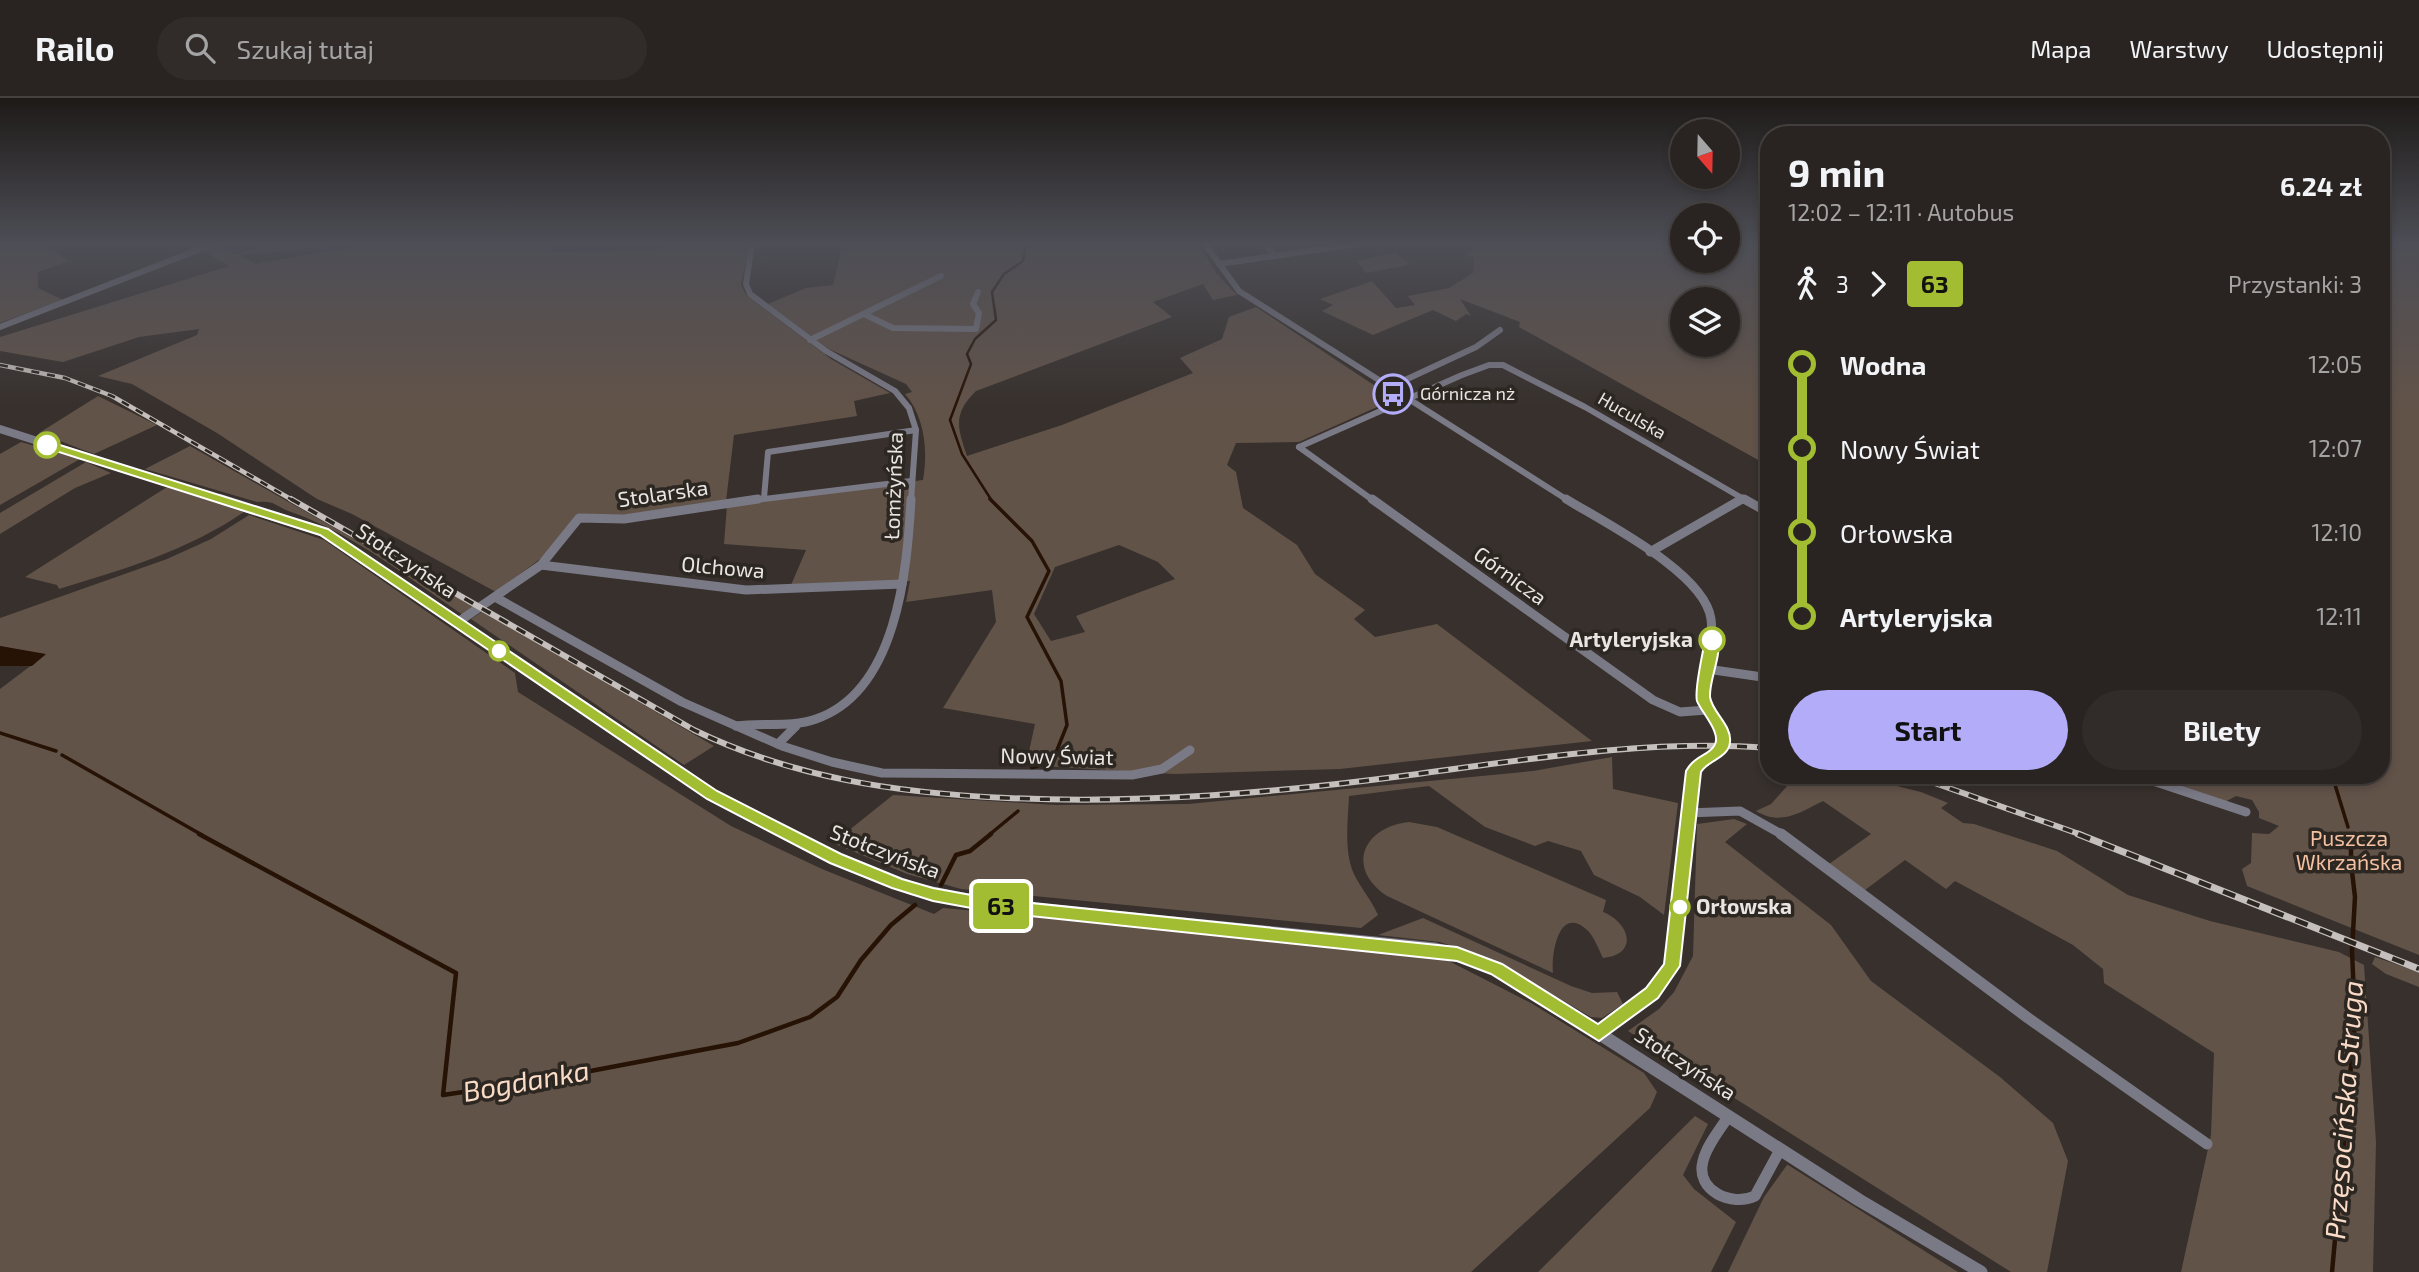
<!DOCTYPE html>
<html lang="pl">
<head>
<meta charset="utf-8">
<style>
	:root { --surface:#292421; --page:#312c2a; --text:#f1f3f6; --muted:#a5a4a5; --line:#45413f; --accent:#b3acf9 }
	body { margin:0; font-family:"Exo 2",sans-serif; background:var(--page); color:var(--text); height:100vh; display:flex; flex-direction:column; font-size:26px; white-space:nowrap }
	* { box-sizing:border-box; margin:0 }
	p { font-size:23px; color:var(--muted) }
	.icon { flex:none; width:38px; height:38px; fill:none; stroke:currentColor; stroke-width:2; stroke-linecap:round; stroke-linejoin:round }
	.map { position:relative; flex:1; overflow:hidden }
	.drawer { position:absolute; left:1760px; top:28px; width:630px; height:658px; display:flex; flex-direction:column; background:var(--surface); border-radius:28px; box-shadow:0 4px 10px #0003,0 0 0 2px var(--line) }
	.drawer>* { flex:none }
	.badge { padding:0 14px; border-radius:5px; font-size:24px; line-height:46px }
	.needle { width:46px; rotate:160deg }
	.tools { position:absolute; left:1670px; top:21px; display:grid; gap:14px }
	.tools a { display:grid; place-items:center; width:70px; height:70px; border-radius:50%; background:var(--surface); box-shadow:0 4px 10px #0003,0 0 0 2px var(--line); font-size:35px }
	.map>.badge { position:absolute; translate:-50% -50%; box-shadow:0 0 0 4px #fff }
	.legs { display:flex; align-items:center; gap:10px; height:77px; padding:0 28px; font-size:23px }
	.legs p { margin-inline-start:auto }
	.overview { display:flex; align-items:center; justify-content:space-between; height:119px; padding:0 28px }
	h1 { font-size:38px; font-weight:700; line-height:52px }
	.primary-button { display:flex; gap:14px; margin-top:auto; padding:14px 28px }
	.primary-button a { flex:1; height:80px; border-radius:42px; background:var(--accent); color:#111; font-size:28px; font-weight:700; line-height:80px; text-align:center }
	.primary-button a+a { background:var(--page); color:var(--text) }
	ul { padding:0 28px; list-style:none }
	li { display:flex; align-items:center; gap:24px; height:84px; font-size:26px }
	li i { display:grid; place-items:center; width:10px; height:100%; margin:0 9px; background:currentColor }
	li i::after { content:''; width:18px; height:18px; margin:-9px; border:5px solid; border-radius:50%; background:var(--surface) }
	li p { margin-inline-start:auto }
	li:first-child i { background:linear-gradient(#0000 50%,currentColor 0) }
	li:last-child i { background:linear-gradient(currentColor 50%,#0000 0) }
	header { display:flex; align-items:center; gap:42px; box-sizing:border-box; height:98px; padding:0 35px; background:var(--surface); border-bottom:2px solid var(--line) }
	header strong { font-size:33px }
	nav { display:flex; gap:38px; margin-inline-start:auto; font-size:24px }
	.search { width:490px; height:63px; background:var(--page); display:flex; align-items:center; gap:18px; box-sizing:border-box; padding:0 24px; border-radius:38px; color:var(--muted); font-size:26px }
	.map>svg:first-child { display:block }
	.green { fill:#625349; fill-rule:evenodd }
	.water { fill:#271305 }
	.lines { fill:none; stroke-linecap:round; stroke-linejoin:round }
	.stream-far2 { stroke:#271305; stroke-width:2.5 }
	.stream-far1 { stroke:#271305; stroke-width:3.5 }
	.stream { stroke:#271305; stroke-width:4.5 }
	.minor-far2 { stroke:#7a7986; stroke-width:6 }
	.minor-far1 { stroke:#7a7986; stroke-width:9 }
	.minor { stroke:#7a7986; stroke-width:11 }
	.tertiary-far2 { stroke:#7a7986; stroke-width:8 }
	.tertiary-far1 { stroke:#7a7986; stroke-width:10 }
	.tertiary { stroke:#7a7986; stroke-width:13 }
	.rail-far2-casing { stroke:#c5c0bd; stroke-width:4.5 }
	.rail-far1-casing { stroke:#c5c0bd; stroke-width:6 }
	.rail-casing { stroke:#c5c0bd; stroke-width:7 }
	.rail-far2 { stroke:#2d2722; stroke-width:2.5; stroke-dasharray:8; stroke-linecap:butt }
	.rail-far1 { stroke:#2d2722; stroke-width:3.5; stroke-dasharray:10; stroke-linecap:butt }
	.rail { stroke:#2d2722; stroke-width:4.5; stroke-dasharray:13; stroke-linecap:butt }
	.line-1 { fill:#a2bd31; stroke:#fff; stroke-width:2 }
	.stop-1-dot { fill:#fff; stroke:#a2bd31; stroke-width:3.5 }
	.labels { text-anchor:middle; stroke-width:7; stroke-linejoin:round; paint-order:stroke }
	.far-poi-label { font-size:18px; fill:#e9e5e2; stroke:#2d2722; text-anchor:start }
	.far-street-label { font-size:18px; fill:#e9e5e2; stroke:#2d2722 }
	.street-label { font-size:21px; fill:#e9e5e2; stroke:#2d2722 }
	.stop-label { font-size:21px; font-weight:bold; fill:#e9e5e2; stroke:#2d2722; text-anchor:end }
	.park-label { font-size:21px; fill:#f4c2a2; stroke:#2d2722 }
	.near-water-label { font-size:28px; font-style:italic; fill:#f9dbc7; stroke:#2d2722 }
</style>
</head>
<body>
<header>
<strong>Railo</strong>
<div class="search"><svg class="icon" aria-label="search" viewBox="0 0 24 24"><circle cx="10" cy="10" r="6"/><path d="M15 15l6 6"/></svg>Szukaj tutaj</div>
<nav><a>Mapa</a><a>Warstwy</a><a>Udostępnij</a></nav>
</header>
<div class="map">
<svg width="2419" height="1174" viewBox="0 0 2419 1174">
	<rect width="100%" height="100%" fill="#37302c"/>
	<g class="green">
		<path d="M0,146H42L69,163L38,174V190L63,202L0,225Z"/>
		<path d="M263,146H553L551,154L638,153L689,146H749L741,187L746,197L831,261L890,295L854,303L857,318L734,337L726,403L571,424L544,458L496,494L352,416L317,401L217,335L132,286L98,278L197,237L199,231L139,239L63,264L0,253V239L229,168L202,152L216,147L237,157ZM358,148L255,166L239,157L358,147Z"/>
		<path d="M839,146H1199L1216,175L1237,197L1213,202L1203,186L1153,204L1172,219L976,293C953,316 957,328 967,358L1062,327L1193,275L1180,260L1222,241L1229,219L1256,209L1395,301L1299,344L1236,345L1227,367L1236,374L1243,410L1297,447L1315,476L1365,512L1354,521L1375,539L1437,526L1592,643L1340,671L1174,676L1026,667L1035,626L943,610L996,524L992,492L906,504L910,483L791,487L806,452L724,446L727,407L923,382C928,353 925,319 905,296L912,294L906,286L829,251L768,206L806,190L833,187L842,149ZM1119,447L1158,464L1175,481L1076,518L1085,534L1051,543L1034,516L1055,469Z"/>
		<path d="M1472,146H1682V163H1727V146H1769V368L1519,229L1520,224L1460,201L1471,218L1466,216L1456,223L1433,212L1373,237L1322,213L1333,207L1320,201L1372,183L1396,210L1415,207L1408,198L1449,190L1473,175L1474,160L1465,156L1477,149ZM1682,201H1727V247H1682Z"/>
		<path d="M2382,146H2419V857L2247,788L2242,771L2251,765L2252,735L2269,736L2279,728L2259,720V714L2252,702L2236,698L2225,704L2147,677H2382Z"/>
		<path d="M1395,155L1409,165L1408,167L1366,175L1357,163Z"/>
		<path d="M98,298L157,327L94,356L39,335Z"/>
		<path d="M21,344L80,361L0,407V356Z"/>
		<path d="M190,348L474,509L463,517C407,479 354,436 291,414C276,409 276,402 257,404L145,371Z"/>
		<path d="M86,364L111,375L75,390L0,436V415Z"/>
		<path d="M167,389L244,414C187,453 124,471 59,491L57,487L25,479Z"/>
		<path d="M249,417L324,442L515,575L518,594L731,728L822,771L934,816L943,810L1135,827L1443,860L1531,905L1644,975L1657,994L1650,1010L1471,1174H0V591L45,557L0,548V520L167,461L211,441Z"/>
		<path d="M483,513L714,648L684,667L471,521Z"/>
		<path d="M1612,659L1613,691L1678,705L1664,817L1640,799L1594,777L1581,753L1548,743L1535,748L1485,729L1429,688L1349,698C1348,723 1343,757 1356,780C1363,793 1372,803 1378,817L1361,830L961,791L907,776L833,745L893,697L1056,707L1188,706L1533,673Z"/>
		<path d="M1797,677H1852L1921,694L1948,705L1941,710L1963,725L1974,726L2057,753L2128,797L2210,823L2339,854L2364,867L2376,1044L2373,1174H2181L2211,1037L2214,955L2104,885L2103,871L2073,847L1955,783L1946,791L1905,762L1865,792L1829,766L1871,736L1823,703C1799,715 1781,728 1756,713L1771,706Z"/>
		<path d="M1734,721L1747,726L1725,744L1831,827L1871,883L2000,979L2053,1025L2068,1063L2047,1174H2011L1628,933L1659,911L1674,894L1693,858L1697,726Z"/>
		<path d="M1409,724L1437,729L1606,802L1603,814C1629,824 1640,856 1603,860C1598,850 1594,838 1586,831C1558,807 1551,858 1553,875L1387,798C1345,770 1363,729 1409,724Z"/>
		<path d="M1423,820L1571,888L1592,895L1617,894L1623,906L1602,920L1591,919L1494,862L1440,844L1378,837Z"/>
		<path d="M2375,859L2419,874V889L2386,876L2372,866Z"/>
		<path d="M1695,1018L1708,1026L1683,1077L1694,1091L1736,1124L1711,1174H1538Z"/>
		<path d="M1787,1067H1788L1958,1174H1728L1764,1099Z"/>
	</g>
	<path class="water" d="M0,548L46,556L32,568H0Z"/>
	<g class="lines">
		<path class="stream-far2" d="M992,403L962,356L950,322L971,266L967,256L975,241L996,222L992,194L1004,176L1023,163L1026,146"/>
		<g class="stream-far1">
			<path d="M990,401L1032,443L1049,473L1027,519L1061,583L1067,627L1053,662L1032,670"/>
			<path d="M0,635L56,653"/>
			<path d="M62,657L202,737"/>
			<path d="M2332,677L2348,729"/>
			<path d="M989,737L1018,713"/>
		</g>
		<g class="stream">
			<path d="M199,736L456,875L443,997L543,982L738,945L810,919L837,899L861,862L891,827L915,807"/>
			<path d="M2351,747V758"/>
			<path d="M941,787L956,757L970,753L991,736"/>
			<path d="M2332,1174L2355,924L2352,852L2355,799L2351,765"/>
		</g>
		<g class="minor-far2">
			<path d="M752,146L746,186L750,196L826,253L895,293L909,310L916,332L911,403"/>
			<path d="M1205,146L1239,193L1569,403"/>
			<path d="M1265,146L1275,158"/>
			<path d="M1219,166L1357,146"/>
			<path d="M864,216L893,230L976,231L979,215L973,206L978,194"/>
			<path d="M0,229L213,146"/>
			<path d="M810,242L941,178"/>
			<path d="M1390,289L1476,249L1500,232"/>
			<path d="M1299,349L1462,277L1489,267H1503L1585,309L1747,403"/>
			<path d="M1299,349L1374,403"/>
			<path d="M764,400L768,354L916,332"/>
			<path d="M747,403L911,383"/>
			<path d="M1739,403L1743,400"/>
		</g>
		<g class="minor-far1">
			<path d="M1372,401L1653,602L1680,614L1707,612"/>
			<path d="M1566,401C1605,425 1705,475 1711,521C1714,545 1705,567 1703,590C1702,610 1731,631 1721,649C1715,660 1700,662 1693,673L1687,737"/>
			<path d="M1744,401L1769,415"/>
			<path d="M1650,454L1742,401"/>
			<path d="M541,467L746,492L902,486"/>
			<path d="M495,499L682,604L782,648L832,664L882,675L1132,677L1162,671L1190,652"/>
			<path d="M458,524L541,467L579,420L624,421L758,401"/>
			<path d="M1707,571L1769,580"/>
			<path d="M736,628C762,624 791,630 816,621C897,593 907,473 911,401"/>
			<path d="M778,646L796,628"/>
			<path d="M2135,677L2246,714"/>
			<path d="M1687,715L1740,713L1783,737"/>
		</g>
		<g class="minor">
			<path d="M1781,736L2028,920L2207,1046"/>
			<path d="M1599,935C1629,913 1660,895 1675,859L1687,736"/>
			<path d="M1728,1019C1719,1033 1707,1047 1703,1063C1695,1093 1732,1109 1755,1098L1780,1052"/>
		</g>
		<path class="tertiary-far2" d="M0,331L225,403"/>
		<path class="tertiary-far1" d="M220,401L324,434L712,697L791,737"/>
		<path class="tertiary" d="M788,736L836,760L913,791L993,807L1435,851L1480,864L1511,879L1859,1102L1981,1174"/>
		<g class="rail-far2-casing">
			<path id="rail-far2" d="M0,267L65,280L112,298L294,403"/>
		</g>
		<g class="rail-far1-casing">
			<g id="rail-far1">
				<path d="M291,401L694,632C793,680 897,695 1007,700C1143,706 1275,695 1410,677C1529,661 1649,641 1769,650"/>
				<path d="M1912,677L2082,737"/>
			</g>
		</g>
		<g class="rail-casing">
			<path id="rail" d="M2078,736L2419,871"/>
		</g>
		<use href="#rail-far2" class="rail-far2"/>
		<use href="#rail-far1" class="rail-far1"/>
		<use href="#rail" class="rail"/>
	</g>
	<linearGradient id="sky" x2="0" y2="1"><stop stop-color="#1e1a18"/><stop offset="0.47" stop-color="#4d4e56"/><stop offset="1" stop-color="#4d4e56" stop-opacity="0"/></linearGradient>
	<rect width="2419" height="310" fill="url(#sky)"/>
	<path class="line-1" d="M47,343L328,431L717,693L841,756L902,781L933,790L993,801L1457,849L1502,866L1598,926L1646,890L1664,866L1686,673C1695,657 1708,658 1714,648C1723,636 1701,614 1697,603C1694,591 1703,555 1705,542L1712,537L1717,539C1723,557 1709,580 1710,599C1712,614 1732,627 1730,644C1729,660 1708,662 1701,674L1680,868L1658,900L1599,943L1491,876L1457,863L993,814L933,803L892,790L830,765L707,701L320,437L43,349L42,347Z"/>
	<defs>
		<g id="bus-ring" transform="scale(2.0125)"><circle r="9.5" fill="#2d2722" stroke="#b3acf9" stroke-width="1.5"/><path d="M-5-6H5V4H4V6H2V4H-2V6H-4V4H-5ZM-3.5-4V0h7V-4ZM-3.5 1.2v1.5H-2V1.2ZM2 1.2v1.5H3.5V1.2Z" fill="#b3acf9"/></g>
	</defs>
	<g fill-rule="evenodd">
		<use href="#bus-ring" x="1393" y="296"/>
	</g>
	<g class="stop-1-dot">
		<circle cx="47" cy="347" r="12"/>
		<circle cx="1712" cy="542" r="12"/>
		<circle cx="499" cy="553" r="9"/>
		<circle cx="1680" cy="809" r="9"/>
	</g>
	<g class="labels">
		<g class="far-poi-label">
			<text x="1420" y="302">Górnicza nż</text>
		</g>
		<g class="far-street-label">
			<text transform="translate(1632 318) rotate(30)" y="6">Huculska</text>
		</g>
		<g class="street-label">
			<text transform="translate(894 388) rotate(-88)" y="7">Łomżyńska</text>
			<text transform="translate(663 396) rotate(-8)" y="7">Stolarska</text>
			<text transform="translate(406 463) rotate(34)" y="7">Stołczyńska</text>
			<text transform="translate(723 470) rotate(5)" y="7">Olchowa</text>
			<text transform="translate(1510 478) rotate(36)" y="7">Górnicza</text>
			<text transform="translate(1057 659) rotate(1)" y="7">Nowy Świat</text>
			<text transform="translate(885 754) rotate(21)" y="7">Stołczyńska</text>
			<text transform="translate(1685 966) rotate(33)" y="7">Stołczyńska</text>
		</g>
		<g class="stop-label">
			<text x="1693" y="549">Artyleryjska</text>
			<text x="1696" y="816" text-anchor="start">Orłowska</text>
		</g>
		<g class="park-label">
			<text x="2349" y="748">Puszcza<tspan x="2349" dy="24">Wkrzańska</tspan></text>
		</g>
		<g class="near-water-label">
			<text transform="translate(526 983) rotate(-10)" y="10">Bogdanka</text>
			<text transform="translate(2344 1012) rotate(-86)" y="10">Przęsocińska Struga</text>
		</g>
	</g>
</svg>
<div class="tools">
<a><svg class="needle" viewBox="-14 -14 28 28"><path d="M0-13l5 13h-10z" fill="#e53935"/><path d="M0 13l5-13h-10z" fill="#a5a4a5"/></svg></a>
<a><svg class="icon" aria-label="locate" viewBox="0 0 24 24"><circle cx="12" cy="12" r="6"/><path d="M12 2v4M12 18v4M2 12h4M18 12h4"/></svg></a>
<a><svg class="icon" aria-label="layers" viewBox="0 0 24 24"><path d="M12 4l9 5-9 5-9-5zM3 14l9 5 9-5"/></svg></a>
</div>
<b class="badge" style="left:1001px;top:808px;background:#a2bd31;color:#111">63</b>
<section class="drawer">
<div class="overview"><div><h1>9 min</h1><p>12:02 – 12:11 · Autobus</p></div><b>6.24 zł</b></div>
<div class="legs"><svg class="icon" aria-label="walk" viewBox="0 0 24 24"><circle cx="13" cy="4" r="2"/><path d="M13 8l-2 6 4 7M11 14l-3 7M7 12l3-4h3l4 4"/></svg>3<svg class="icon" aria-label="forward" viewBox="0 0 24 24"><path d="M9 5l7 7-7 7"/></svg><b class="badge" style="background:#a2bd31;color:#111">63</b><p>Przystanki: 3</p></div>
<ul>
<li><i style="color:#a2bd31"></i><b>Wodna</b><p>12:05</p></li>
<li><i style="color:#a2bd31"></i><span>Nowy Świat</span><p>12:07</p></li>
<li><i style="color:#a2bd31"></i><span>Orłowska</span><p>12:10</p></li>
<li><i style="color:#a2bd31"></i><b>Artyleryjska</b><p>12:11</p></li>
</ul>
<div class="primary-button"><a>Start</a><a>Bilety</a></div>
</section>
</div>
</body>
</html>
